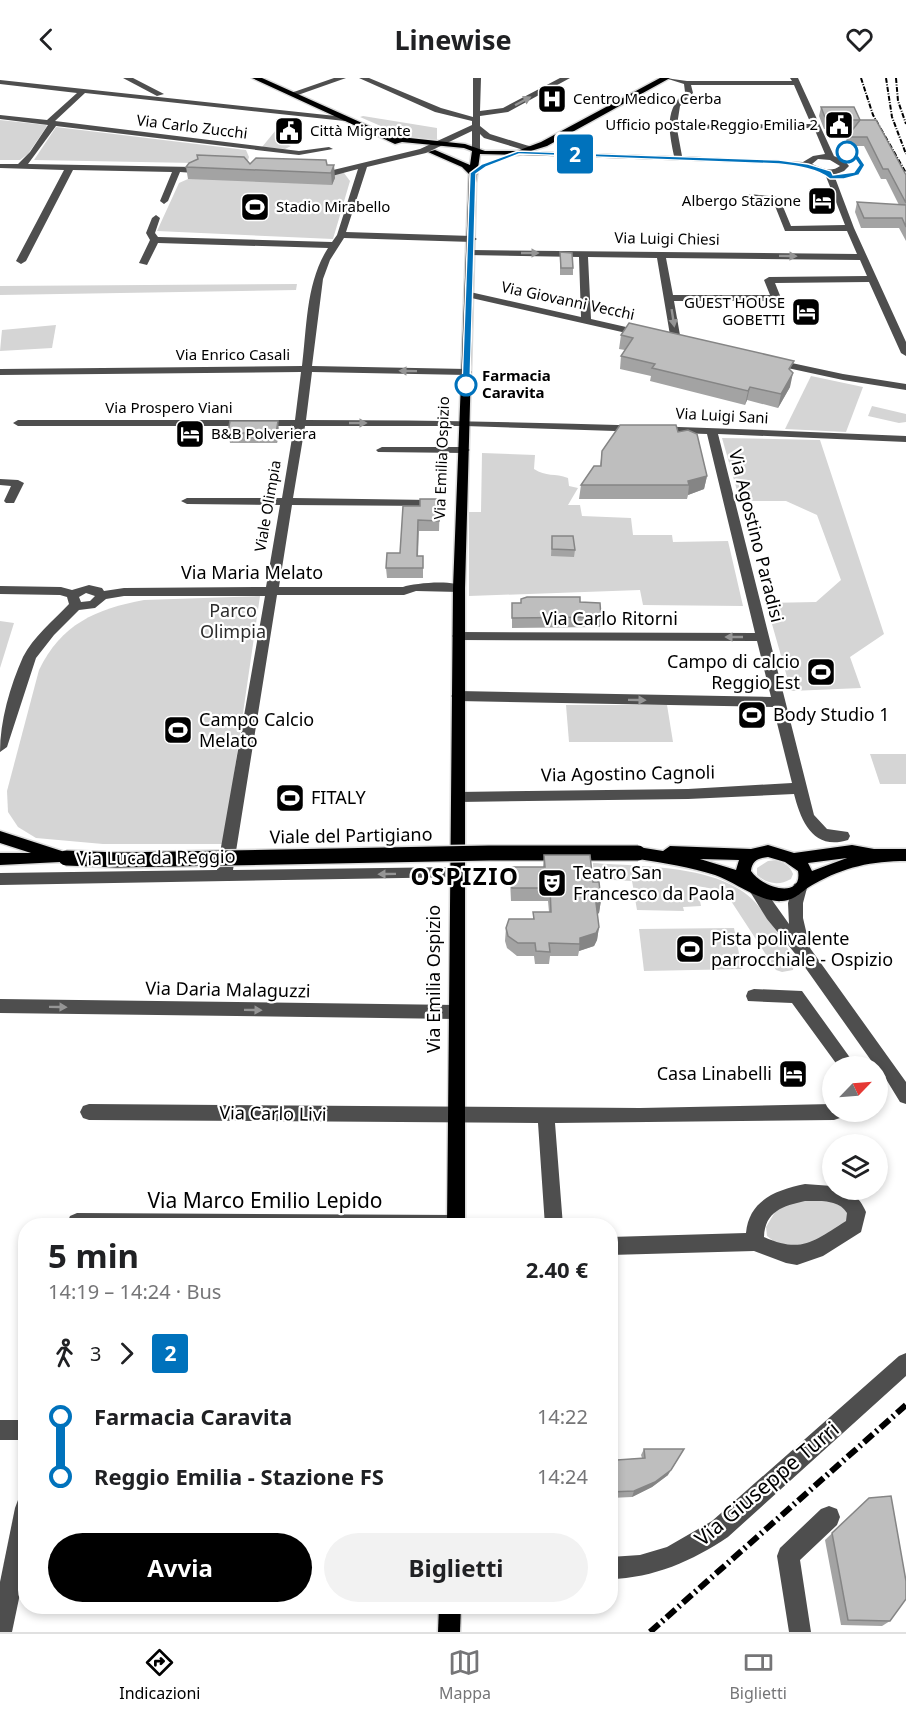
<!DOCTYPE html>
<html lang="it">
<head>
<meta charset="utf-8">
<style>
	:root { --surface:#fff; --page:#f2f2f2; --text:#202124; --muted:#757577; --line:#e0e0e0; --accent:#000 }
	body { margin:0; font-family:"Noto Sans",sans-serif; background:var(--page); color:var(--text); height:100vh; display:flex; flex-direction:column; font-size:22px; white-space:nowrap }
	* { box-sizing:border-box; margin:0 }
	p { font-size:20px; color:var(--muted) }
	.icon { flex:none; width:33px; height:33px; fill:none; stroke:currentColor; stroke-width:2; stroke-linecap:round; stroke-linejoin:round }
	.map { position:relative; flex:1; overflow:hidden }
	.sheet { position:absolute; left:18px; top:1140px; width:600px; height:396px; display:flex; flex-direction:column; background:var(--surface); border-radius:24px; box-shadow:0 3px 9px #0003 }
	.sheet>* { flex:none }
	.badge { padding:0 12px; border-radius:4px; font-size:21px; line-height:39px }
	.needle { width:39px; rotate:65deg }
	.controls { position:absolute; left:822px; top:978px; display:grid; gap:12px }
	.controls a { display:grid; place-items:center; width:66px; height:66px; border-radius:50%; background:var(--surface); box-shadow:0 3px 9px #0003; font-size:30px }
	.map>.badge { position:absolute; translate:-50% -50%; box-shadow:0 0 0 3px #fff }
	.legs { display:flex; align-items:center; gap:9px; height:66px; padding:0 30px; font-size:20px }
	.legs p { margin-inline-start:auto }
	.overview { display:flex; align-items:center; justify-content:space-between; height:102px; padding:0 30px }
	h1 { font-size:33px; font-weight:700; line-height:45px }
	.button { display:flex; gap:12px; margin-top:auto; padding:12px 30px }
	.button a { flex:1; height:69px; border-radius:36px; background:var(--accent); color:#fff; font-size:24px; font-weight:700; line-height:69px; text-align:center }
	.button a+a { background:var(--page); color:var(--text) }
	ul { padding:0 30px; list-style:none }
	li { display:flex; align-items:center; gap:21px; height:60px; font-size:22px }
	li i { display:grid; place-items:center; width:9px; height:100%; margin:0 8px; background:currentColor }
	li i::after { content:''; width:15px; height:15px; margin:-8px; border:4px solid; border-radius:50%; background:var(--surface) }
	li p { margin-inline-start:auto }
	li:first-child i { background:linear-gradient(#0000 50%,currentColor 0) }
	li:last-child i { background:linear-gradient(currentColor 50%,#0000 0) }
	header { display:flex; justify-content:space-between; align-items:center; height:78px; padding:0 30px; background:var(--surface); font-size:27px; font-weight:700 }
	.menu { display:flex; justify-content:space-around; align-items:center; height:84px; border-top:2px solid var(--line); background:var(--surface); font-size:16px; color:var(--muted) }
	.menu a { display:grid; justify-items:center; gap:3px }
	.menu .selected { color:var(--accent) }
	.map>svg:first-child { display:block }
	.green { fill:#d5d5d5 }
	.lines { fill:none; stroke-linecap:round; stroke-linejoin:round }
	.major-casing { stroke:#dbdbdb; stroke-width:3 }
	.minor { fill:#4e4e4e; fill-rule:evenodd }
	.major { fill:#000; fill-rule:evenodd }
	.rail-far1 { stroke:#000; stroke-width:2; stroke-dasharray:5 1.5 1 1.5; stroke-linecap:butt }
	.rail { stroke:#000; stroke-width:6; stroke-dasharray:12 4 2 4; stroke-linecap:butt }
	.major-bridge-casing { stroke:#dbdbdb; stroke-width:18; stroke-linecap:butt }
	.major-bridge { stroke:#000; stroke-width:15 }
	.wall { fill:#a3a3a3 }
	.shaded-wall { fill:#858585 }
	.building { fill:#bebebe; stroke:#858585; stroke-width:1.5 }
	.oneway { fill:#959595 }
	.line-1 { fill:#0072bc; stroke:#fff; stroke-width:1.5 }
	.stop-1-dot { fill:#fff; stroke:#0072bc; stroke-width:3 }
	.labels { text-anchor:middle; stroke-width:4.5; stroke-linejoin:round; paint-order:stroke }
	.far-poi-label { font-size:15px; fill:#000; stroke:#fff; text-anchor:start }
	.far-street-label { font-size:15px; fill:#000; stroke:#fff }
	.far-stop-label { font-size:15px; font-weight:bold; fill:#000; stroke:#fff; text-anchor:start }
	.street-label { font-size:18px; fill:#000; stroke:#fff }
	.park-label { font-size:18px; fill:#2c2c2c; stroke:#fff }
	.poi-label { font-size:18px; fill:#000; stroke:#fff; text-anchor:start }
	.near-street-label { font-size:21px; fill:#000; stroke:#fff }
	.district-label { font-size:24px; font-weight:bold; letter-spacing:1.5px; fill:#000; stroke:#fff }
</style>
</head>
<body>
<header><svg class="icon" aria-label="back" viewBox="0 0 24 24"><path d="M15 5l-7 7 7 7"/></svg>Linewise<svg class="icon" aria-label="heart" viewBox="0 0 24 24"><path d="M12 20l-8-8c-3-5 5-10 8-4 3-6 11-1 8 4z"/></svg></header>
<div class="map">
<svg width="906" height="1554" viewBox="0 0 906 1554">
	<rect width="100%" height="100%" fill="#fff"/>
	<g class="green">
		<path d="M363,38L437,50V62L406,59L360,39Z"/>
		<path d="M0,42L46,47L47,48L28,76L20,82H0Z"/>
		<path d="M287,44L291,45L282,59L287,62L284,65L291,68L285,71L262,69L276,52H281Z"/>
		<path d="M56,49L246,72L249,79L247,86L34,82Z"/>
		<path d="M195,90L344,95L350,103L333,161L157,153L179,105L188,101Z"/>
		<path d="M297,206L296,212L0,217V208Z"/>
		<path d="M56,247L52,270L0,273L2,252Z"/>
		<path d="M811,298L863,309L846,354L785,351Z"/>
		<path d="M872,328L906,336V344L899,345L868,338Z"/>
		<path d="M722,360L820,362L884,556L850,579L861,610L791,613L766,525L816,524L841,502L817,437L786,423H740Z"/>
		<path d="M482,375L535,377L534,391C546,399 555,395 568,400L569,408L578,410L568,427H580L582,438L631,440L633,457H672L673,464L728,463L743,528L643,527L640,512L469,518V434H481Z"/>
		<path d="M260,518L224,766H103L36,760L18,749L8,734L7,713L39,592C61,546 96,531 144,522Z"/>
		<path d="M0,543L14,545L0,590Z"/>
		<path d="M566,627H667L673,664H569Z"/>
		<path d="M870,676H906V706H880Z"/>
		<path d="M776,782C785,785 790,788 793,796L791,801C779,808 767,806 757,797V790L768,783Z"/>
		<path d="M593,785C641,789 720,786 755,824C770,841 782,863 795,881L793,892L782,894L776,892L731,823L714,811L697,808L701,828L683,829L684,833L637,832L632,803L594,801Z"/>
		<path d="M734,850L742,891L644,893L639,851Z"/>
		<path d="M834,1121L848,1131V1145L799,1172L776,1165L767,1158L766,1149L778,1129L805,1122Z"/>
	</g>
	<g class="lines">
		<g class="major-casing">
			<g id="major">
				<path d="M252,0H262L391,58L465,66L485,73H517L541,64L660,0H670L547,68L518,77L480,76L476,105L465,510V1148H447L453,510L469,96L462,89L428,74L435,72L470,87L472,73L464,70L402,64L395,66Z"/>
				<path d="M0,753L71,776L74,780L71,784L66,786L60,784L0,787V775H31L0,765Z"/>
				<path d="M768,767L794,775L852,767L874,771H906V783C872,783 844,789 814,806C802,812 797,822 782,823C761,825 735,804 715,797C690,789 664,785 638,781L633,779L631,775L633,771L638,769L663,773L670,768L751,771ZM768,779L785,784L798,793C803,821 763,811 751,793C752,783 758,780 768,779ZM847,780L812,793L808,785ZM700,781L739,782L736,792Z"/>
				<path d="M439,1528H461L460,1554H438Z"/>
			</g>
		</g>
		<g class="minor">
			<path d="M123,0H133L164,16L157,18Z"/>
			<path d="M334,0H346L295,18L288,16Z"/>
			<path d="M359,0H369L441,30L473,39V0H481L480,33L503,30L560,0H570L508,34L480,38V48L490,56L532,69L531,73L674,78C669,54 664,32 685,14L684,6L665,0L687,3H792L790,0H798L834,78L845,83L849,88L844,93L834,97L854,150L906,264V278L901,275L869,204L775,205L781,220L776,223H674L681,263L676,266L671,263L657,180L588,179L591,241L648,254L649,256L644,259L467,219L465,217L470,214L581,239L579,179L468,177L466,175L471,172L857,176L847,153H785L773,123L750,122L746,119L750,116L779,119L791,148L845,147L825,96L804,89L779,86L518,77H515V73H527L484,60L480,56V72L476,74L472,72V53L426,75L367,89L346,154L472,158L477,161L472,164L344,160L330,182L323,201L312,288L467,291L472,294L467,297L312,294L306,342C506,342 706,349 906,358V364L718,356L814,737L827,751L848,754L850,758L848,762C813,773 801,743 794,716L688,721L458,724L451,719L458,714L688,711L792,705L773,629L458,623L451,618L458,613L771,619L757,563L458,562L452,558L458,554L755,555L707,356L465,348H305L293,420L431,422L437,425L431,428L292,427L279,509H403C415,505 456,501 465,510L459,514L416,513L404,517H277L233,792L457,789L462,791L465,795L462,799L0,807V795L217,792L265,518H124L106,521L95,530L79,532L54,557L36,580L7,669L0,674C0,643 10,608 23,579C33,559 54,542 69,526L67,519L60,517L0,516V508L61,509L72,512L89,507L102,510L104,513L124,510L266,509L280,427L187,426L181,423L187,420H282L294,348H18L13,345L18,342H295L301,294L0,297V291L302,288C307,248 306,204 328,170L158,165L147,187L139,185L150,162L146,155L152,140L156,137L160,140L155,155L158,159L332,164L337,157L358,91L332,98L329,97V93L420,71L472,47V43L435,34ZM691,7H794L811,46L677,47L680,28L693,15ZM814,50L825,76L813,78L803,84L682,78L677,51ZM818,81L830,82L840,88C831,95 822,90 812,86ZM666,180L860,182L867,198L769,199L764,202L770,217H673ZM86,515L95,518L90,523L81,524L79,519Z"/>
			<path d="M0,2L345,39L349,41L345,43L85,15L55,43L299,73L329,69L333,71L299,77L56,48L28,86L194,89L198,92L194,95L180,94L168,123L164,126L160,123L172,94L73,92L26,183L21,186L16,183L64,92L0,90V86H18L30,74L48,47L0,41V37L47,42L77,15L0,6Z"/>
			<path d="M773,281L843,296L906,306V312L843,302L769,286L768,284Z"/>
			<path d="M382,369H464L470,372L464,375L378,374L376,372Z"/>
			<path d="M0,401L18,402L24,405L14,425H6L4,423L11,408L0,407Z"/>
			<path d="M799,804L804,806L807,810L803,825V840L810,870L906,1004V1026L900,1024L878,988H875L797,878L767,841L749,812L752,808H762L789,846L788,825L794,806Z"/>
			<path d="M754,911L802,913L856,988H838L792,925L748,923L746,918L748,913Z"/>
			<path d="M0,921L456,927L462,929L464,934L462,939L456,941L0,935Z"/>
			<path d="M89,1026L640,1030L832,1026V1034H843L840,1040L834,1042L555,1045L563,1148H545L538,1045L89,1042L83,1040L80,1034L83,1028Z"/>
			<path d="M805,1106L832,1108V1112C851,1112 859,1118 866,1134L861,1154L823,1178L797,1187L786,1185L754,1173L610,1177V1159L746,1155C749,1122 776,1112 805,1106ZM805,1123C819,1123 839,1121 847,1135L846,1143C814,1163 802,1176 764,1159C765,1133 783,1128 805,1123Z"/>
			<path d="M77,1135L456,1137L463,1140L465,1146L66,1148L70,1138Z"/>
			<path d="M906,1275V1298L728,1459C692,1483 654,1500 610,1501V1479L640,1477L667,1469L712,1443L899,1278Z"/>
			<rect x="0" y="1342" width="26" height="20"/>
			<path d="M26,1420V1487L12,1554H0V1504L15,1430L18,1422Z"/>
			<path d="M829,1428L837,1431L840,1439L837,1447L800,1482L811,1554H789L777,1478L780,1470L821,1431Z"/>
		</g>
		<use href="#major" class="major"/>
		<g class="rail-far1">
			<path d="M861,0L873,37L906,95"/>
			<path d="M886,0L892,39L906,76"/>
			<path d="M896,0L898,23L906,46"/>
		</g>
		<path class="rail" d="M650,1554L906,1327"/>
		<g class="major-bridge-casing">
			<path id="major-bridge" d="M66,780L117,782L489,775H638"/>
		</g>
		<use href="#major-bridge" class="major-bridge"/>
	</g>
	<g class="wall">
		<path d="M821,29L860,42L906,97V163L899,150H861L855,134L857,124L899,127L886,101H881L864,68H845L847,59L853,51H824L819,38Z"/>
		<path d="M250,86L327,87L335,100L332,107L188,101L186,89Z"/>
		<path d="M560,174L573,190V197H560Z"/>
		<path d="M621,257L791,293L790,309L778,330L747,322L745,327L650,303L651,298L620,291L621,278L625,272L619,271Z"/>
		<path d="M279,353L277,365H230L228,355Z"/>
		<path d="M678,354L707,398L704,411L688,417L687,421H579L581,407L600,388L602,373Z"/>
		<path d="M440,421L439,453H419L418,478H423V500H387L386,490L400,475L420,428Z"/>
		<path d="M552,458L575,472L574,479L551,478Z"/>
		<path d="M580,524L601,539L600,549L512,550V525Z"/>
		<path d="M544,777L593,804L601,822L599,835L597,836L599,849L597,862L594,868L579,873L578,878H550L549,886H535L534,878H517L507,870L505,863L506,850L533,841V834H549L548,823H511L510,802V789H543Z"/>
		<path d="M644,1371L668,1397L652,1409L632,1419L610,1420V1372L617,1382L642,1380L641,1377Z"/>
		<path d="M869,1420L890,1543L882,1548L841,1547L825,1462Z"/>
	</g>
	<g class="shaded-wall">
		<path d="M334,87L335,100L332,107L331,95Z"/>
		<path d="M793,295L790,309L778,330L781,316Z"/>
		<path d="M750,309L747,322L745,327L748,313Z"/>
		<path d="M278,343L279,353L277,365L276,355Z"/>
		<path d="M707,398L704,411L688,417L689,407L688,403Z"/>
		<path d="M601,822L599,835L594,838L596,825Z"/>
		<path d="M599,849L597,862L594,868L579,873L580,860Z"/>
		<path d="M681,1376L668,1397L652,1409L632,1419L634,1413Z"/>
	</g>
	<g class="building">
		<path d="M821,29H854L860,42H826Z"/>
		<path d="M860,42H876L906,97V125L888,91H883L867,59H847Z"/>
		<path d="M197,77L244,79L250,86L256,80L326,82L327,87H334L331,95L186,89L189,85L198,81Z"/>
		<path d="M857,124L906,127V149L902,140H864Z"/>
		<path d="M560,174L572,175L573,190H561Z"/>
		<path d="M629,245L794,283L789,291L793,295L781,316L750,309L748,313L652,290L655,286L621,278L633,260L621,257Z"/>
		<path d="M230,343H278L276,355H228Z"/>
		<path d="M620,347H676L678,354L688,352L697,356L707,398L688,403L689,407H581L594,388H601L602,373Z"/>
		<path d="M420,421H440L439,443L418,442L417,478H423V490H386L387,475H400L403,428H420Z"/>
		<path d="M552,458H573L575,472L552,471Z"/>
		<path d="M527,519H580V524L600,525L601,539L512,540V525H521V521Z"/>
		<path d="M544,777H590L593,804H599L601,822L596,825L599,849L596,855L580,860V866L549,865L550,874L536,873L535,865H518L508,858L506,850L509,841H534L533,834H551L550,810H512L510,789H545Z"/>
		<path d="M617,1371V1382L645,1380L644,1371H684L671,1392L655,1404L634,1413L610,1414V1372Z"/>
		<path d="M891,1418L906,1503V1521L890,1543L848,1542L832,1455L869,1420Z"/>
	</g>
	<defs><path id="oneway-solid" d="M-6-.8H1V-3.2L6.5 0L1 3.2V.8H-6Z" transform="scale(1.5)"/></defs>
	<g class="oneway">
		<use href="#oneway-solid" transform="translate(523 23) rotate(-28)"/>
		<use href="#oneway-solid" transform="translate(530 175)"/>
		<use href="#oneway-solid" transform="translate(788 178) rotate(1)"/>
		<use href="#oneway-solid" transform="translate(673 240) rotate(81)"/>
		<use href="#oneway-solid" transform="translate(408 293) rotate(-179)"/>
		<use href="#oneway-solid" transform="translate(358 345)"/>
		<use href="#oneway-solid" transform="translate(734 559) rotate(180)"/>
		<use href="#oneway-solid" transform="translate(637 622) rotate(1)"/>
		<use href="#oneway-solid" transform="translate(387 796) rotate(179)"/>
		<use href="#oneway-solid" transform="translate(58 929) rotate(1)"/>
		<use href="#oneway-solid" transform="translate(253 932) rotate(1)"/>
	</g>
	<path class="line-1" d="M847,72L859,78L865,87L859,97L844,101H830C818,91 797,88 779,86L519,76L486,89L476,96L470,307L466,309L462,307L470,95L482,86L518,73L779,82L808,86L831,93L833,97L854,94L859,87L855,81L844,75Z"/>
	<defs>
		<g id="hospital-square" transform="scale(1.5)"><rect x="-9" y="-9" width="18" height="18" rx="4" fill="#000" stroke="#fff"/><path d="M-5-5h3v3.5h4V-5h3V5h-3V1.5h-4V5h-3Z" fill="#fff"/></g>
		<g id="civic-square" transform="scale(1.5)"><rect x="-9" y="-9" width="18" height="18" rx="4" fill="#000" stroke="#fff"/><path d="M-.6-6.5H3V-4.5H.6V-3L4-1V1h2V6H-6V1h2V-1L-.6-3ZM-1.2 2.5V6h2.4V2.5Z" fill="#fff"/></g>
		<g id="hotel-square" transform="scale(1.5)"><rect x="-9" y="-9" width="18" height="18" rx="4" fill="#000" stroke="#fff"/><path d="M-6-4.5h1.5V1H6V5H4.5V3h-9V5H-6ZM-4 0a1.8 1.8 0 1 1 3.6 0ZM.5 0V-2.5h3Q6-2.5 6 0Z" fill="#fff"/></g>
		<g id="stadium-square" transform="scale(1.5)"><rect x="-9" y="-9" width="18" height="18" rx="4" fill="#000" stroke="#fff"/><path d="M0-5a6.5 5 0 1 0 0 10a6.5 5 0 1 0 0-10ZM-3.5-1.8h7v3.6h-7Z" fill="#fff"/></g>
		<g id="theatre-square" transform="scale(1.5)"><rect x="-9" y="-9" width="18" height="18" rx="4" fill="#000" stroke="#fff"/><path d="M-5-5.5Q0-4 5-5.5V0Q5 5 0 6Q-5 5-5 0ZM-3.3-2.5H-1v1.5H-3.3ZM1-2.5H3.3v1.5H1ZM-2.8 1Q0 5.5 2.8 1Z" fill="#fff"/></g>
	</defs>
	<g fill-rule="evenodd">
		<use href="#hospital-square" x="552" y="21"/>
		<use href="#civic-square" x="839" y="47"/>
		<use href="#civic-square" x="289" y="53"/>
		<use href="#hotel-square" x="822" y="123"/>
		<use href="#stadium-square" x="255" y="129"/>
		<use href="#hotel-square" x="806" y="234"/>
		<use href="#hotel-square" x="190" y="356"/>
		<use href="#stadium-square" x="821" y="594"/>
		<use href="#stadium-square" x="752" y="637"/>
		<use href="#stadium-square" x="178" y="652"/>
		<use href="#stadium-square" x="290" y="720"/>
		<use href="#theatre-square" x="552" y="805"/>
		<use href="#stadium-square" x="690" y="871"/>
		<use href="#hotel-square" x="793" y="996"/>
	</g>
	<g class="stop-1-dot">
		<circle cx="847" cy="74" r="10"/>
		<circle cx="466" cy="307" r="10"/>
	</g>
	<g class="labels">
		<g class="far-poi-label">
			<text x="573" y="26">Centro Medico Cerba</text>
			<text x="818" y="52" text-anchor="end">Ufficio postale Reggio Emilia 2</text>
			<text x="310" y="58">Città Migrante</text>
			<text x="801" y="128" text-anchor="end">Albergo Stazione</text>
			<text x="276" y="134">Stadio Mirabello</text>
			<text x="785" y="230" text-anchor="end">GUEST HOUSE<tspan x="785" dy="17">GOBETTI</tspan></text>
			<text x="211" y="361">B&amp;B Polveriera</text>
		</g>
		<g class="far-street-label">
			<text transform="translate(192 49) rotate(7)" y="5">Via Carlo Zucchi</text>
			<text transform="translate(667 161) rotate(1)" y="5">Via Luigi Chiesi</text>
			<text transform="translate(568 223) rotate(12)" y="5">Via Giovanni Vecchi</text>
			<text x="233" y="282">Via Enrico Casali</text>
			<text x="169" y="335">Via Prospero Viani</text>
			<text transform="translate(722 338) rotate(3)" y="5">Via Luigi Sani</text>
			<text transform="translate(442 380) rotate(-88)" y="5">Via Emilia Ospizio</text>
			<text transform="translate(268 428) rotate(-80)" y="5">Viale Olimpia</text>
		</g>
		<g class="far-stop-label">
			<text x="482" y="303">Farmacia<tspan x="482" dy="17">Caravita</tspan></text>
		</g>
		<g class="street-label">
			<text transform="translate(756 458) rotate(76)" y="6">Via Agostino Paradisi</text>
			<text x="252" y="501">Via Maria Melato</text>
			<text x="610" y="547">Via Carlo Ritorni</text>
			<text transform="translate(628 696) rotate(-1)" y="6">Via Agostino Cagnoli</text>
			<text transform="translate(351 758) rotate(-1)" y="6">Viale del Partigiano</text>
			<text transform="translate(156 780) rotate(-1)" y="6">Via Luca da Reggio</text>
			<text transform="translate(434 901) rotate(-90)" y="6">Via Emilia Ospizio</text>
			<text transform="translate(228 912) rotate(1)" y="6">Via Daria Malaguzzi</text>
			<text transform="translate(273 1036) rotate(1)" y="6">Via Carlo Livi</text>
		</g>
		<g class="park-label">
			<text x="233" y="539">Parco<tspan x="233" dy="21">Olimpia</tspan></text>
		</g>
		<g class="poi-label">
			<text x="800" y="590" text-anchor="end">Campo di calcio<tspan x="800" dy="21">Reggio Est</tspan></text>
			<text x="773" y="643">Body Studio 1</text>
			<text x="199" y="648">Campo Calcio<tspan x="199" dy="21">Melato</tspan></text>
			<text x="311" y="726">FITALY</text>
			<text x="573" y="801">Teatro San<tspan x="573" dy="21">Francesco da Paola</tspan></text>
			<text x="711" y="867">Pista polivalente<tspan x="711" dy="21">parrocchiale - Ospizio</tspan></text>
			<text x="772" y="1002" text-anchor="end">Casa Linabelli</text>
		</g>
		<g class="near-street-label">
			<text x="265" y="1130">Via Marco Emilio Lepido</text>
			<text transform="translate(767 1406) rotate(-40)" y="7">Via Giuseppe Turri</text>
		</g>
		<g class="district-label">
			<text x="465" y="807">OSPIZIO</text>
		</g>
	</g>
</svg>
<div class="controls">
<a><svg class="needle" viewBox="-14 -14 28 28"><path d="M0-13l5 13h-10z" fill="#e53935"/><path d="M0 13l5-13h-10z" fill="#757577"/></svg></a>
<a><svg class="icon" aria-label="layers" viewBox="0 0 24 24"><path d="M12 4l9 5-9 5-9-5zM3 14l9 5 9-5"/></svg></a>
</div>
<b class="badge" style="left:575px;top:76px;background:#0072bc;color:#fff">2</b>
<section class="sheet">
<div class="overview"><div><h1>5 min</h1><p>14:19 – 14:24 · Bus</p></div><b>2.40 €</b></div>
<div class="legs"><svg class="icon" aria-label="walk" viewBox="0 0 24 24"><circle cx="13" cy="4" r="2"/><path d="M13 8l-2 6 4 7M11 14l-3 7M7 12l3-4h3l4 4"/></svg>3<svg class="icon" aria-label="forward" viewBox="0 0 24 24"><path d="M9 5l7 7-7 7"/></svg><b class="badge" style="background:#0072bc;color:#fff">2</b></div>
<ul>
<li><i style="color:#0072bc"></i><b>Farmacia Caravita</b><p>14:22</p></li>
<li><i style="color:#0072bc"></i><b>Reggio Emilia - Stazione FS</b><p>14:24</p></li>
</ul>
<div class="button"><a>Avvia</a><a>Biglietti</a></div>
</section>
</div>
<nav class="menu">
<a class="selected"><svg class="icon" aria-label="directions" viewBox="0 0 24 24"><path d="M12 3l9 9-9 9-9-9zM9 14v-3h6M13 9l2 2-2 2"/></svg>Indicazioni</a>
<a><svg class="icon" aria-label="map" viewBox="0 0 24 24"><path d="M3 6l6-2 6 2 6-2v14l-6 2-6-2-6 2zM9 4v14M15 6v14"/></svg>Mappa</a>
<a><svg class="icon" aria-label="tickets" viewBox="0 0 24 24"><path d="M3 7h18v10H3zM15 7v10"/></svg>Biglietti</a>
</nav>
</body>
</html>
